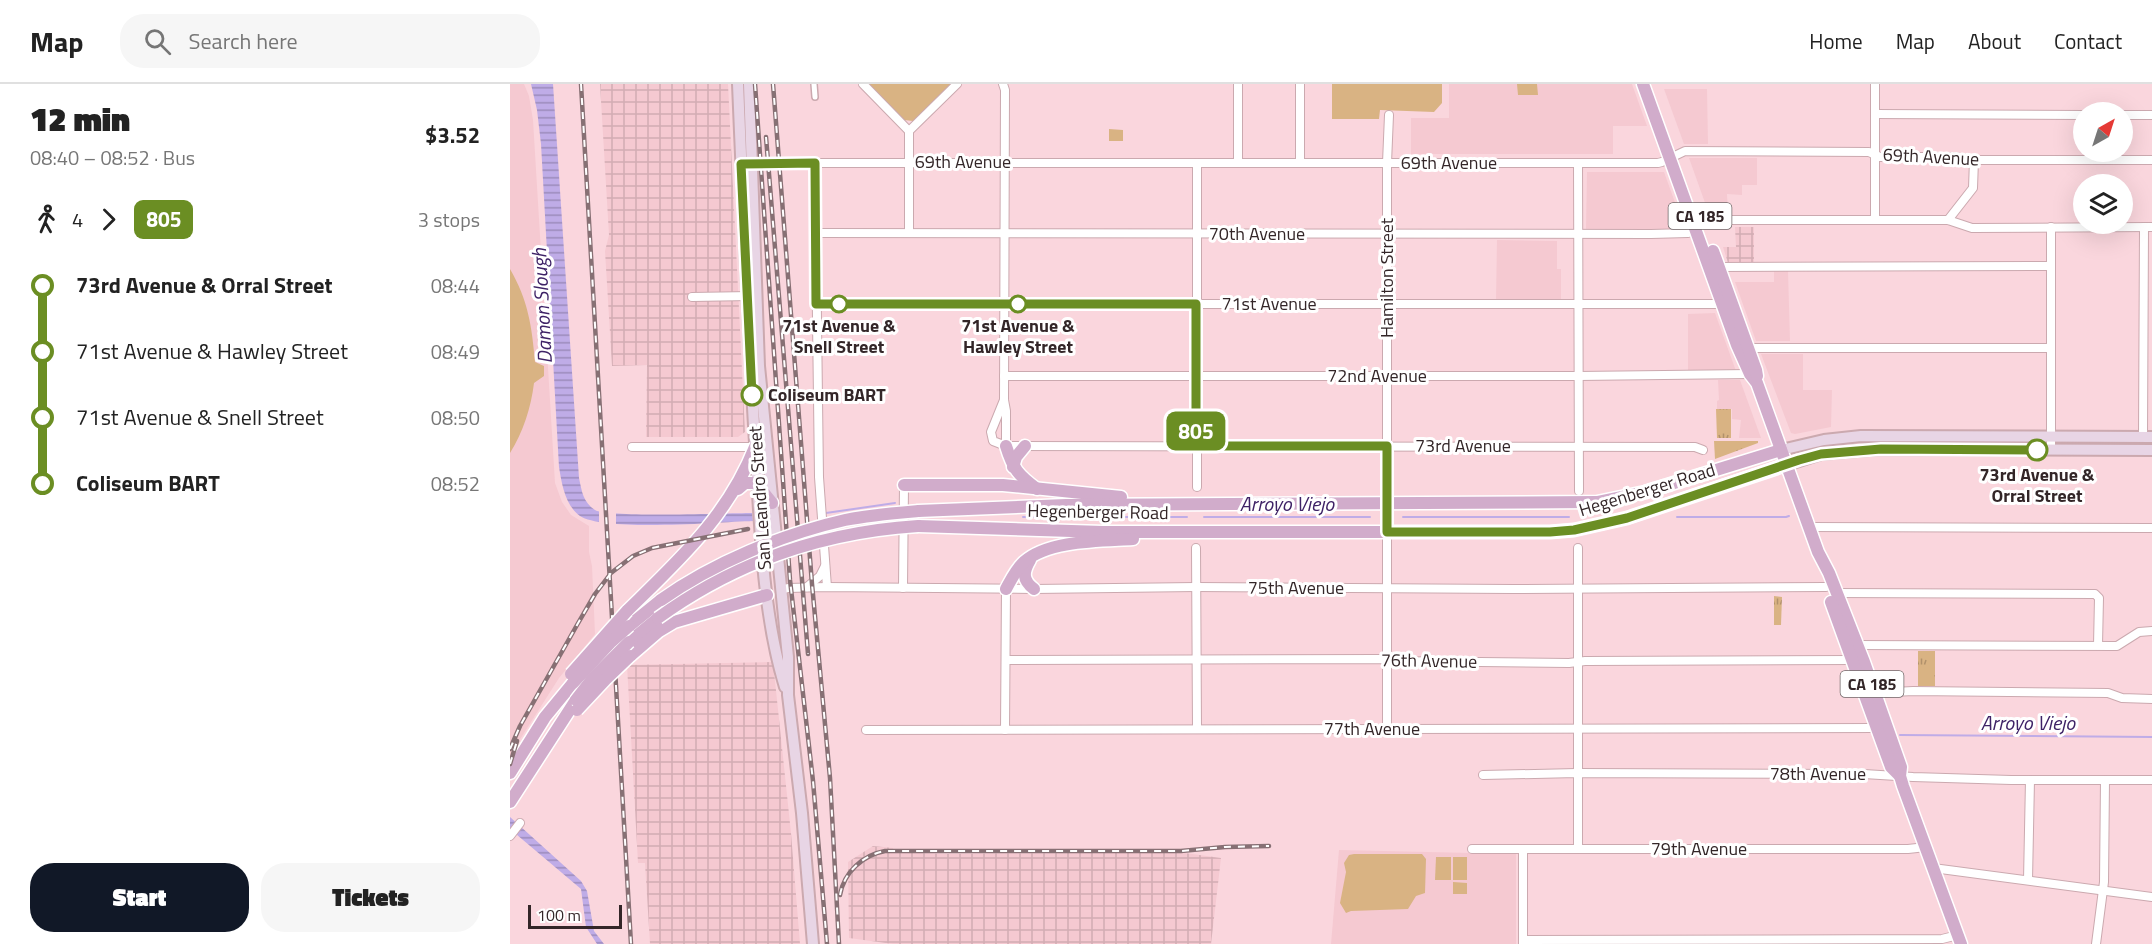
<!DOCTYPE html>
<html lang="en">
<head>
<meta charset="utf-8">
<style>
	:root { --surface:#fff; --page:#f6f6f6; --text:#222; --muted:#767676; --line:#e0e0e0; --accent:#111827 }
	body { margin:0; font-family:"Titillium Web",sans-serif; background:var(--page); color:var(--text); height:100vh; display:flex; flex-direction:column; font-size:22px; white-space:nowrap }
	* { box-sizing:border-box; margin:0 }
	p { font-size:20px; color:var(--muted) }
	.icon { flex:none; width:33px; height:33px; fill:none; stroke:currentColor; stroke-width:2; stroke-linecap:round; stroke-linejoin:round }
	.map { position:relative; flex:1; overflow:hidden }
	.drawer { display:flex; flex-direction:column; background:var(--surface); width:510px }
	.drawer>* { flex:none }
	.badge { padding:0 12px; border-radius:9px; font-size:21px; line-height:39px }
	.needle { width:39px; rotate:39deg }
	.fabs { position:absolute; left:1563px; top:18px; display:grid; gap:12px }
	.fabs a { display:grid; place-items:center; width:60px; height:60px; border-radius:50%; background:var(--surface); box-shadow:0 6px 24px #0002; font-size:30px }
	.scale { position:absolute; left:18px; bottom:15px; width:94px; box-sizing:border-box; padding-left:6px; border:3px solid #332628; border-top:0; font-size:16px; line-height:21px; white-space:nowrap; color:#332628; -webkit-text-stroke:4px #fff; paint-order:stroke }
	.map>.badge { position:absolute; translate:-50% -50%; box-shadow:0 0 0 3px #fff }
	.legs { display:flex; align-items:center; gap:9px; height:66px; padding:0 30px; font-size:20px }
	.legs p { margin-inline-start:auto }
	.headline { display:flex; align-items:center; justify-content:space-between; height:102px; padding:0 30px }
	h1 { font-size:33px; font-weight:800; line-height:45px }
	.cta { display:flex; gap:12px; margin-top:auto; padding:12px 30px }
	.cta a { flex:1; height:69px; border-radius:24px; background:var(--accent); color:#fff; font-size:24px; font-weight:800; line-height:69px; text-align:center }
	.cta a+a { background:var(--page); color:var(--text) }
	ul { padding:0 30px; list-style:none }
	li { display:flex; align-items:center; gap:21px; height:66px; font-size:22px }
	li i { display:grid; place-items:center; width:9px; height:100%; margin:0 8px; background:currentColor }
	li i::after { content:''; width:15px; height:15px; margin:-8px; border:4px solid; border-radius:50%; background:var(--surface) }
	li p { margin-inline-start:auto }
	li:first-child i { background:linear-gradient(#0000 50%,currentColor 0) }
	li:last-child i { background:linear-gradient(currentColor 50%,#0000 0) }
	header { display:flex; align-items:center; gap:36px; box-sizing:border-box; height:84px; padding:0 30px; background:var(--surface); border-bottom:2px solid var(--line) }
	header strong { font-size:28px }
	nav { display:flex; gap:33px; margin-inline-start:auto; font-size:21px }
	.search { width:420px; height:54px; background:var(--page); display:flex; align-items:center; gap:15px; box-sizing:border-box; padding:0 21px; border-radius:24px; color:var(--muted); font-size:22px }
	main { display:flex; flex:1; min-height:0 }
	.map>svg:first-child { display:block }
	.built { fill:#f5c9d1 }
	.industrial { fill:url(#industrial-grid) }
	.grass { fill:url(#grass-tufts) }
	.park { fill:#d9b383 }
	.water { fill:url(#water-rules) }
	.pier { fill:#fad6dd }
	.lines { fill:none; stroke-linecap:round; stroke-linejoin:round }
	.stream { stroke:#bface7; stroke-width:2 }
	.pedestrian-casing { stroke:#cba9af; stroke-width:8 }
	.minor-casing { stroke:#cba9af; stroke-width:10 }
	.secondary-casing { stroke:#cba9af; stroke-width:14 }
	.primary-casing { stroke:#fff; stroke-width:15 }
	.pedestrian { stroke:#fff; stroke-width:5 }
	.minor { stroke:#fff; stroke-width:8 }
	.secondary { stroke:#e8d5e5; stroke-width:10 }
	.primary { stroke:#d1accb; stroke-width:12 }
	.rail-casing { stroke:#877074; stroke-width:4.5 }
	.rail { stroke:#fff; stroke-width:2; stroke-dasharray:7; stroke-linecap:butt }
	.primary-bridge-casing { stroke:#fff; stroke-width:15; stroke-linecap:butt }
	.primary-bridge { stroke:#d1accb; stroke-width:12 }
	.line-1-casing { stroke:#fff; stroke-width:14 }
	.line-1 { stroke:#6b8e23; stroke-width:9 }
	.stop-1-dot { fill:#fff; stroke:#6b8e23; stroke-width:3 }
	.labels { text-anchor:middle; stroke-width:6; stroke-linejoin:round; paint-order:stroke }
	.shield { fill:#fff; stroke:#706768; stroke-width:1.5 }
	.shield-label { font-size:16px; font-weight:bold; fill:#332628 }
	.street-label { font-size:18px; fill:#332628; stroke:#fff }
	.stop-label { font-size:18px; font-weight:bold; fill:#332628; stroke:#fff }
	.water-label { font-size:20px; font-style:italic; fill:#3e2266; stroke:#fff }
</style>
</head>
<body>
<header>
<strong>Map</strong>
<div class="search"><svg class="icon" aria-label="search" viewBox="0 0 24 24"><circle cx="10" cy="10" r="6"/><path d="M15 15l6 6"/></svg>Search here</div>
<nav><a>Home</a><a>Map</a><a>About</a><a>Contact</a></nav>
</header>
<main>
<section class="drawer">
<div class="headline"><div><h1>12 min</h1><p>08:40 – 08:52 · Bus</p></div><b>$3.52</b></div>
<div class="legs"><svg class="icon" aria-label="walk" viewBox="0 0 24 24"><circle cx="13" cy="4" r="2"/><path d="M13 8l-2 6 4 7M11 14l-3 7M7 12l3-4h3l4 4"/></svg>4<svg class="icon" aria-label="forward" viewBox="0 0 24 24"><path d="M9 5l7 7-7 7"/></svg><b class="badge" style="background:#6b8e23;color:#fff">805</b><p>3 stops</p></div>
<ul>
<li><i style="color:#6b8e23"></i><b>73rd Avenue &amp; Orral Street</b><p>08:44</p></li>
<li><i style="color:#6b8e23"></i><span>71st Avenue &amp; Hawley Street</span><p>08:49</p></li>
<li><i style="color:#6b8e23"></i><span>71st Avenue &amp; Snell Street</span><p>08:50</p></li>
<li><i style="color:#6b8e23"></i><b>Coliseum BART</b><p>08:52</p></li>
</ul>
<div class="cta"><a>Start</a><a>Tickets</a></div>
</section>
<div class="map">
<svg width="1642" height="860" viewBox="0 0 1642 860">
	<defs>
		<pattern id="industrial-grid" width="8" height="8" patternUnits="userSpaceOnUse" patternTransform="scale(1.5)"><rect width="8" height="8" fill="#f5c9d1"/><path d="M0 4h8M4 0v8" fill="none" stroke="#d2acb3"/></pattern>
		<pattern id="grass-tufts" width="24" height="20" patternUnits="userSpaceOnUse" patternTransform="scale(1.5)"><rect width="24" height="20" fill="#d9b383"/><path d="M3 7l-1-3M5 7V3M7 7l1-3M15 17l-1-3M17 17v-4M19 17l1-3" fill="none" stroke="#b1916b"/></pattern>
		<pattern id="water-rules" width="6" height="5" patternUnits="userSpaceOnUse" patternTransform="scale(1.5)"><rect width="6" height="5" fill="#bface7"/><path d="M0 2.5h6" fill="none" stroke="#9c8cbb"/></pattern>
	</defs>
	<rect width="100%" height="100%" fill="#fad6dd"/>
	<g class="built">
		<path d="M0,0H14L19,12L23,36L45,399L52,418L61,431L79,442V468L82,482L85,550L49,594L0,671Z"/>
		<path d="M939,0H1122L1137,42H1103V70H901V34H939Z"/>
		<path d="M1154,5H1197L1198,60H1174Z"/>
		<path d="M1179,74H1247V101H1232V111L1217,110L1218,130H1199Z"/>
		<path d="M1077,88H1154L1175,146L1076,145Z"/>
		<path d="M987,156L1047,157V185H1051V215L986,216Z"/>
		<path d="M1264,187H1278L1280,257H1246L1225,198H1264Z"/>
		<path d="M1205,229L1226,287H1178V230Z"/>
		<path d="M1251,270H1293V306H1322L1321,343L1285,350L1281,349Z"/>
		<path d="M1208,296H1230L1251,354H1229L1231,336L1222,335V325H1207V317L1209,316Z"/>
		<path d="M829,766L1006,770V860H821Z"/>
	</g>
	<g class="industrial">
		<path d="M90,0H218L235,348L228,353H136L137,281L102,282L95,167L99,151Z"/>
		<path d="M1225,143H1244V179H1218L1213,163H1226Z"/>
		<path d="M263,578L281,749L290,860H140L135,779H128L117,581Z"/>
		<path d="M363,762L383,764L384,768L433,770L668,768L711,774L701,860H383L339,854L338,778Z"/>
	</g>
	<g class="grass">
		<path d="M1206,325H1221V354H1207Z"/>
		<path d="M1204,357H1248V359L1205,375Z"/>
		<path d="M1264,512L1272,513L1271,541H1264Z"/>
		<rect x="1408" y="567" width="17" height="35"/>
	</g>
	<g class="park">
		<path d="M358,0H441L403,37L394,36Z"/>
		<path d="M822,0H932V19L924,28L870,26L869,35H822Z"/>
		<path d="M1007,0H1027L1028,11H1008Z"/>
		<path d="M599,45L613,46V57H599Z"/>
		<path d="M0,185C18,216 22,242 25,278L34,282V292L24,299C21,324 13,348 0,369Z"/>
		<path d="M844,770H912L916,775L915,809L906,812L898,825L841,827L836,829L830,819L836,788L834,779L839,771Z"/>
		<path d="M926,773H941V796H925Z"/>
		<rect x="943" y="773" width="14" height="23"/>
		<path d="M943,798L957,799V810H943Z"/>
	</g>
	<g class="water">
		<path d="M21,0H43L69,394C72,408 73,418 85,426C98,434 219,429 242,429L243,437C209,438 95,448 70,432C55,421 52,401 49,383L31,60L27,26Z"/>
		<path d="M0,733L71,797L77,807L84,847L94,860H87L76,843L71,805L0,745Z"/>
	</g>
	<rect class="pier" x="89" y="426" width="17" height="15"/>
	<g class="lines">
		<g class="stream">
			<path d="M316,429L385,419"/>
			<path d="M513,433H677"/>
			<path d="M694,433H860"/>
			<path d="M893,433H1059"/>
			<path d="M1167,433H1276L1279,432"/>
			<path d="M1390,651L1642,653"/>
		</g>
		<g class="pedestrian-casing">
			<path id="pedestrian" d="M304,0L305,13"/>
		</g>
		<g class="minor-casing">
			<g id="minor">
				<path d="M353,0L399,47"/>
				<path d="M493,0L495,6L494,316L496,327V362"/>
				<path d="M1365,0V136"/>
				<path d="M1365,30L1574,31"/>
				<path d="M1612,31H1642"/>
				<path d="M237,79H1148L1152,78L1175,67L1359,68L1370,73H1442L1470,76H1642"/>
				<path d="M305,79L309,393L317,503"/>
				<path d="M687,79V403"/>
				<path d="M728,79V0"/>
				<path d="M790,79V0"/>
				<path d="M1068,79L1069,407"/>
				<path d="M1438,136L1463,104L1464,76"/>
				<path d="M1193,140L1200,136H1438L1462,144L1642,143"/>
				<path d="M399,148V47L447,0"/>
				<path d="M306,149L1141,150L1178,149L1187,145"/>
				<path d="M1209,183L1541,182"/>
				<path d="M182,213L240,212"/>
				<path d="M306,220H1211"/>
				<path d="M1239,264H1541"/>
				<path d="M494,292H1068L1240,290"/>
				<path d="M494,316L481,348L483,357L496,362L1185,363L1193,366"/>
				<path d="M1633,353L1634,143"/>
				<path d="M122,363H246"/>
				<path d="M1541,366V143"/>
				<path d="M1299,443L1642,444"/>
				<path d="M686,464L687,644"/>
				<path d="M297,503L310,492L315,482"/>
				<path d="M393,504L394,401"/>
				<path d="M271,506L278,504L317,503L524,505L686,503L1003,505L1316,503"/>
				<path d="M1326,509L1585,510L1589,514L1588,561"/>
				<path d="M1347,561L1607,562L1629,548L1642,547"/>
				<path d="M496,576L870,575L877,577L1059,579L1075,577L1342,576"/>
				<path d="M1365,609L1403,607L1598,609L1612,614L1642,615"/>
				<path d="M877,645V79L879,31"/>
				<path d="M356,646L1367,644"/>
				<path d="M495,646L496,505"/>
				<path d="M973,691L1067,689L1354,690L1403,693L1501,696H1642"/>
				<path d="M0,752L10,739"/>
				<path d="M962,765H1398L1416,763"/>
				<path d="M1013,765V859"/>
				<path d="M1068,765V464"/>
				<path d="M1423,784L1642,813"/>
				<path d="M1518,796L1520,696"/>
				<path d="M1013,856L1432,855L1448,851"/>
				<path d="M1586,860L1594,798L1595,696"/>
			</g>
		</g>
		<g class="secondary-casing">
			<g id="secondary">
				<path d="M228,0C233,120 238,240 245,359C250,437 252,529 275,603"/>
				<path d="M239,0L249,282L278,573V611L292,729L303,860"/>
				<path d="M1271,366L1314,356L1351,352L1642,353"/>
				<path d="M1276,381L1311,370L1371,365L1642,366"/>
			</g>
		</g>
		<g class="primary-casing">
			<g id="primary">
				<path d="M1133,0L1227,261L1240,290L1247,299L1308,468L1319,489L1354,578L1391,683L1390,692L1393,702L1451,860"/>
				<path d="M1203,167L1246,286L1247,292"/>
				<path d="M496,362C503,385 508,391 527,405"/>
				<path d="M503,383L506,373L515,362"/>
				<path d="M394,401H493L611,413"/>
				<path d="M228,405L235,399H246L262,419"/>
				<path d="M408,427L556,421L1087,418L1135,408L1271,366"/>
				<path d="M408,442L593,448H1040L1064,446L1117,434L1276,381"/>
				<path d="M520,476C513,488 512,496 524,505"/>
				<path d="M496,505C501,496 506,485 514,478C538,456 592,457 623,455"/>
				<path d="M1321,518L1381,683L1390,692"/>
				<path d="M117,527C169,476 218,432 245,363"/>
				<path d="M119,542L151,516"/>
				<path d="M119,558L148,534"/>
				<path d="M120,572L149,547L164,538L257,511"/>
				<path d="M0,689L35,633L63,599"/>
				<path d="M0,718L66,616"/>
			</g>
		</g>
		<use href="#pedestrian" class="pedestrian"/>
		<use href="#minor" class="minor"/>
		<use href="#secondary" class="secondary"/>
		<use href="#primary" class="primary"/>
		<g class="rail-casing">
			<g id="rail">
				<path d="M71,0L121,860"/>
				<path d="M245,0L280,496L303,697L317,860"/>
				<path d="M263,0L302,500L320,694L329,860"/>
				<path d="M256,53L298,570"/>
				<path d="M0,665L10,642L67,541L85,510L101,489L123,472L142,464L238,445"/>
				<path d="M0,680L7,657"/>
				<path d="M330,811C334,788 353,771 375,767H671L715,763L759,762"/>
			</g>
		</g>
		<use href="#rail" class="rail"/>
		<g class="primary-bridge-casing">
			<g id="primary-bridge">
				<path d="M151,516C203,479 273,450 335,436C359,431 384,429 408,427"/>
				<path d="M148,534C225,478 314,448 408,442"/>
				<path d="M61,590L117,527"/>
				<path d="M63,599L101,558L119,542"/>
				<path d="M66,616L83,594L119,558"/>
				<path d="M67,626L96,595L120,572"/>
			</g>
		</g>
		<use href="#primary-bridge" class="primary-bridge"/>
	</g>
	<g class="lines">
		<g class="line-1-casing">
			<path id="line-1" d="M242,311L231,80L305,79L306,220H686V362H877V448H1040L1064,446L1117,434L1289,376L1311,370L1371,365L1527,366"/>
		</g>
		<use href="#line-1" class="line-1"/>
	</g>
	<g class="stop-1-dot">
		<circle cx="329" cy="220" r="8"/>
		<circle cx="508" cy="220" r="8"/>
		<circle cx="242" cy="311" r="10"/>
		<circle cx="1527" cy="366" r="10"/>
	</g>
	<g class="labels">
		<g class="shield">
			<rect x="1158.5" y="119" width="63" height="26" rx="4.5"/>
			<rect x="1330.5" y="587" width="63" height="26" rx="4.5"/>
		</g>
		<g class="shield-label">
			<text x="1190" y="138">CA 185</text>
			<text x="1362" y="606">CA 185</text>
		</g>
		<g class="street-label">
			<text transform="translate(1421 73) rotate(3)" y="6">69th Avenue</text>
			<text x="453" y="84">69th Avenue</text>
			<text x="939" y="85">69th Avenue</text>
			<text x="747" y="156">70th Avenue</text>
			<text transform="translate(877 194) rotate(-90)" y="6">Hamilton Street</text>
			<text x="759" y="226">71st Avenue</text>
			<text x="867" y="298">72nd Avenue</text>
			<text x="953" y="368">73rd Avenue</text>
			<text transform="translate(1137 406) rotate(-17)" y="6">Hegenberger Road</text>
			<text transform="translate(250 414) rotate(-94)" y="6">San Leandro Street</text>
			<text transform="translate(588 428) rotate(1)" y="6">Hegenberger Road</text>
			<text x="786" y="510">75th Avenue</text>
			<text transform="translate(919 577) rotate(1)" y="6">76th Avenue</text>
			<text x="862" y="651">77th Avenue</text>
			<text x="1308" y="696">78th Avenue</text>
			<text x="1189" y="771">79th Avenue</text>
		</g>
		<g class="stop-label">
			<text x="329" y="248">71st Avenue &amp;<tspan x="329" dy="21">Snell Street</tspan></text>
			<text x="508" y="248">71st Avenue &amp;<tspan x="508" dy="21">Hawley Street</tspan></text>
			<text x="258" y="317" text-anchor="start">Coliseum BART</text>
			<text x="1527" y="397">73rd Avenue &amp;<tspan x="1527" dy="21">Orral Street</tspan></text>
		</g>
		<g class="water-label">
			<text transform="translate(32 222) rotate(-93)" y="7">Damon Slough</text>
			<text x="777" y="427">Arroyo Viejo</text>
			<text x="1518" y="646">Arroyo Viejo</text>
		</g>
	</g>
</svg>
<div class="fabs">
<a><svg class="needle" viewBox="-14 -14 28 28"><path d="M0-13l5 13h-10z" fill="#e53935"/><path d="M0 13l5-13h-10z" fill="#767676"/></svg></a>
<a><svg class="icon" aria-label="layers" viewBox="0 0 24 24"><path d="M12 4l9 5-9 5-9-5zM3 14l9 5 9-5"/></svg></a>
</div>
<div class="scale">100 m</div>
<b class="badge" style="left:686px;top:347px;background:#6b8e23;color:#fff">805</b>
</div>
</main>
</body>
</html>
